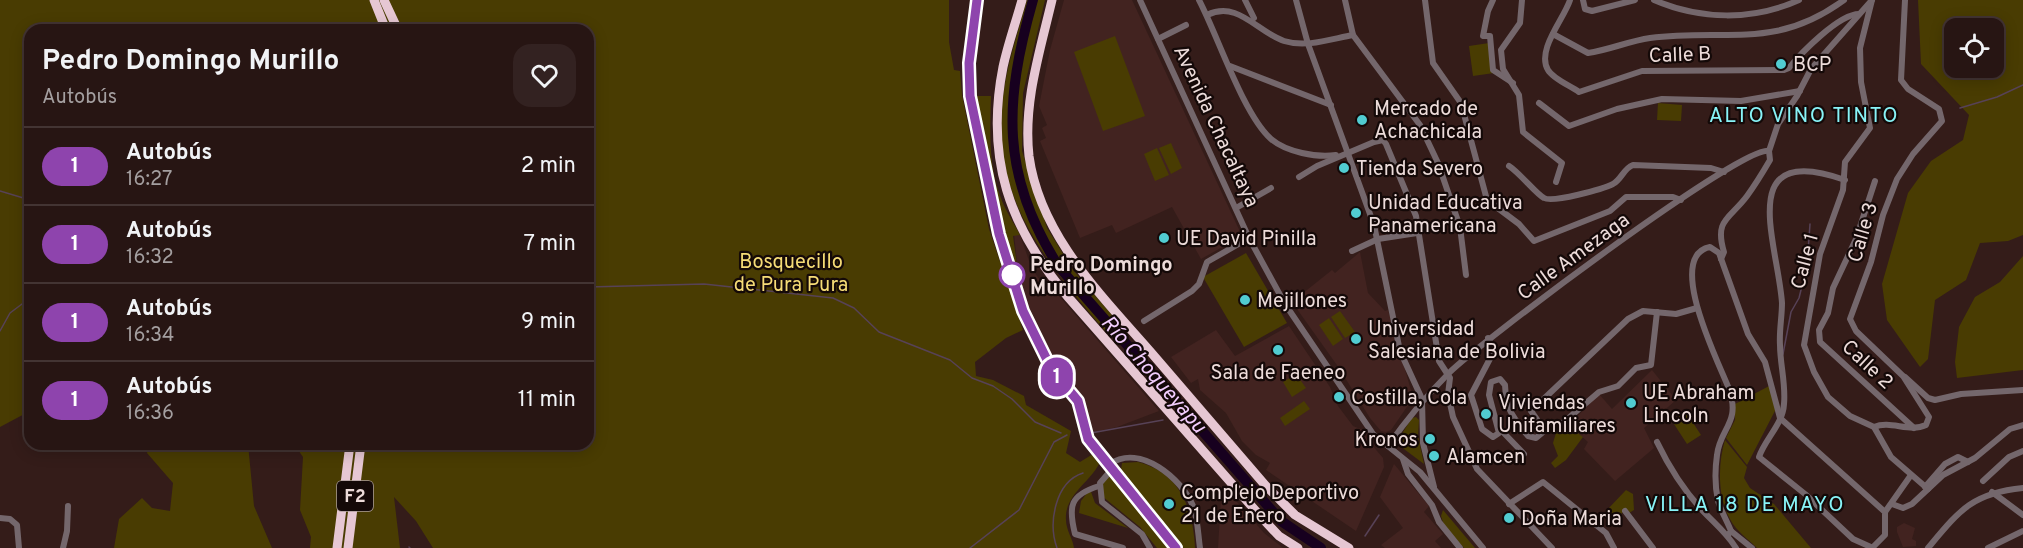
<!DOCTYPE html>
<html lang="es">
<head>
<meta charset="utf-8">
<style>
	:root { --surface:#271513; --page:#332221; --text:#f1f3f6; --muted:#a49fa0; --line:#433433 }
	body { margin:0; font-family:Overpass,sans-serif; background:var(--page); color:var(--text); height:100vh; display:flex; flex-direction:column; font-size:22px; white-space:nowrap }
	* { box-sizing:border-box; margin:0 }
	p { font-size:20px; color:var(--muted) }
	.icon { flex:none; width:33px; height:33px; fill:none; stroke:currentColor; stroke-width:2; stroke-linecap:round; stroke-linejoin:round }
	.map { position:relative; flex:1; overflow:hidden }
	.side { position:absolute; left:24px; top:24px; width:570px; height:426px; display:flex; flex-direction:column; background:var(--surface); border-radius:18px; box-shadow:0 3px 15px #0003,0 0 0 2px var(--line) }
	.side>* { flex:none }
	.badge { padding:0 12px; border-radius:20px; font-size:21px; line-height:39px }
	.tools { position:absolute; left:1944px; top:18px; display:grid; gap:12px }
	.tools a { display:grid; place-items:center; width:60px; height:60px; border-radius:12px; background:var(--surface); box-shadow:0 3px 15px #0003,0 0 0 2px var(--line); font-size:30px }
	.map>.badge { position:absolute; translate:-50% -50%; box-shadow:0 0 0 3px #fff }
	.round { display:grid; place-items:center; flex:none; width:63px; height:63px; border-radius:18px; background:var(--page) }
	.headline { display:flex; align-items:center; justify-content:space-between; height:102px; padding:0 18px }
	h1 { font-size:28px; font-weight:700; line-height:45px }
	ul { padding:0; list-style:none }
	li { display:flex; align-items:center; gap:18px; height:78px; padding:0 18px; border-top:2px solid var(--line) }
	li div { flex:1 }
	li b { display:block; font-size:22px }
	li em { font-style:normal }
	li .badge { min-width:66px; font-weight:700; text-align:center }
	.map>svg:first-child { display:block }
	.built { fill:#422320 }
	.green { fill:#493c02; fill-rule:evenodd }
	.lines { fill:none; stroke-linecap:round; stroke-linejoin:round }
	.stream { stroke:#574257; stroke-width:1.5 }
	.river { stroke:#17001f; stroke-width:10 }
	.minor { stroke:#74676c; stroke-width:6 }
	.major { stroke:#c5acb6; stroke-width:8 }
	.highway { stroke:#e6c7d3; stroke-width:9 }
	.line-casing { stroke:#fff; stroke-width:14 }
	.line { stroke:#8e44ad; stroke-width:9 }
	.poi-dot { fill:#51ccd1; stroke:#140908; stroke-width:2 }
	.stop-dot { fill:#fff; stroke:#8e44ad; stroke-width:3 }
	.labels { text-anchor:middle; stroke-width:4.5; stroke-linejoin:round; paint-order:stroke }
	.shield { fill:#140908; stroke:#ac9d9b; stroke-width:1.5 }
	.shield-label { font-size:18px; font-weight:bold; fill:#eddcda }
	.street-label { font-size:20px; fill:#eddcda; stroke:#140908 }
	.poi-label { font-size:20px; fill:#eddcda; stroke:#140908; text-anchor:start }
	.park-label { font-size:20px; fill:#f6dc76; stroke:#140908 }
	.stop-label { font-size:20px; font-weight:bold; fill:#eddcda; stroke:#140908; text-anchor:start }
	.neighbourhood-label { font-size:21px; letter-spacing:1.5px; fill:#88f4f8; stroke:#140908 }
	.water-label { font-size:21px; font-style:italic; fill:#f2cdfd; stroke:#140908 }
</style>
</head>
<body>
<div class="map">
<svg width="2023" height="548" viewBox="0 0 2023 548">
	<rect width="100%" height="100%" fill="#341c19"/>
	<g class="built">
		<path d="M1064,0H1132L1242,236L1201,259L1172,207L1116,233L1112,225L1080,238L1040,141L1046,138L1042,128L1047,125L1039,106L1050,50Z"/>
		<path d="M1014,234L1020,235L1032,269L1040,280L1046,281L1159,411L1117,427L1089,433L1081,394L1056,368L1028,312L1018,272Z"/>
		<path d="M1360,252L1368,293L1385,311L1388,310L1412,394L1413,398L1391,430L1386,432L1381,431L1370,418L1339,368L1292,302L1332,270L1335,273Z"/>
		<path d="M1289,326L1330,387L1338,406L1353,426L1363,430L1366,438L1383,458L1384,467L1356,531L1266,470L1270,463L1256,455L1242,441L1226,413L1200,390L1198,379L1191,383L1171,357L1216,330L1235,356Z"/>
		<path d="M1652,370L1676,400L1644,428L1654,448L1615,481L1584,449L1588,442L1569,425L1599,394L1612,409Z"/>
		<path d="M1394,464L1429,506L1424,512L1443,534L1435,541L1441,548H1385L1381,545L1403,528L1380,497Z"/>
		<path d="M1230,494L1264,533L1283,548H1218L1221,498Z"/>
		<path d="M1904,523L1915,528L1912,539L1916,541V546L1903,547L1897,532V527Z"/>
	</g>
	<g class="green">
		<path d="M0,0H949V42L954,70L960,71L962,95L989,229L1023,330L1006,338L975,362L976,376L993,380L1024,396L1026,405L1071,431L1066,453L1080,462L1093,454L1099,464C1089,483 1064,496 1066,520C1066,530 1073,539 1074,548H433L416,521L394,497L400,548H310L311,537L300,510L303,457L294,444H588V30H30V411L0,427Z"/>
		<path d="M1027,0H1031C1012,80 994,134 1027,214C1034,229 1040,246 1049,259C1067,284 1090,305 1110,328L1105,331C1046,262 989,195 1003,97C1007,65 1018,32 1027,0Z"/>
		<path d="M1037,0H1045L1023,93L1022,151L1047,228L1073,270L1118,322L1114,325C1095,302 1072,280 1056,254C1028,211 1009,150 1015,98C1019,65 1029,32 1037,0Z"/>
		<path d="M1918,0H2023V235L2008,241L1980,243L1966,280L1935,300L1928,359L1920,367L1887,320L1882,284L1908,193L1931,161L1963,140L1969,115L1921,64ZM1954,28H1994V68H1954Z"/>
		<path d="M1115,36L1145,116L1103,131L1074,52Z"/>
		<path d="M1489,43L1494,73L1473,76L1469,46Z"/>
		<path d="M975,96H991C990,130 988,166 1001,198C1005,210 1014,223 1020,235L1013,236L1018,272L1015,273L1003,234Z"/>
		<path d="M1658,103L1682,105L1681,121L1657,120Z"/>
		<path d="M1171,143L1182,168L1171,174L1159,148Z"/>
		<path d="M1157,148L1169,175L1155,181L1144,154Z"/>
		<path d="M1246,253L1287,323L1244,347L1203,277Z"/>
		<path d="M2023,256V370L1957,378L1955,362L1959,327L1975,297L2000,282Z"/>
		<path d="M1340,311L1355,332L1345,338L1331,317Z"/>
		<path d="M1329,318L1343,339L1333,346L1319,325Z"/>
		<path d="M1296,374L1306,388L1292,397L1283,382Z"/>
		<path d="M1771,385L1778,405L1747,465L1726,438L1735,420V404Z"/>
		<path d="M1304,401L1310,409L1285,426L1280,418Z"/>
		<path d="M1686,412L1701,435L1687,444L1672,421Z"/>
		<path d="M1416,417L1419,420L1418,436L1424,464L1396,443L1412,418Z"/>
		<path d="M1565,424L1583,437L1566,460L1555,468L1551,463L1558,456L1553,443L1556,433Z"/>
		<path d="M1725,440L1747,467L1744,478L1750,488L1774,504L1811,548H1757C1751,542 1742,535 1736,528C1717,505 1717,466 1725,440Z"/>
		<path d="M150,444H248L254,506L272,548H114L119,519L142,498L152,508L170,511L173,483L147,453Z"/>
		<path d="M1138,462C1180,473 1193,508 1195,548H1183L1121,470L1122,463Z"/>
		<path d="M1111,474L1170,546L1171,548H1157L1140,527L1102,496V483Z"/>
		<path d="M1090,489L1095,503L1128,528L1079,513L1081,501Z"/>
		<path d="M1626,490L1633,494L1634,510L1629,513L1626,509L1613,522L1606,511Z"/>
		<path d="M1443,510L1475,548H1464L1444,525L1441,516Z"/>
	</g>
	<g class="lines">
		<g class="stream">
			<path d="M1960,108L1997,97L2023,85"/>
			<path d="M0,191L30,200"/>
			<path d="M588,287L704,284L833,298L854,308L879,332L950,360L972,378L993,386L1012,399L1035,422L1061,433"/>
			<path d="M0,331L10,313L30,298"/>
			<path d="M1783,354L1791,312L1799,298L1807,266L1810,224"/>
			<path d="M1091,433L1163,420"/>
			<path d="M1365,536L1379,515"/>
			<path d="M409,547L410,548"/>
			<path d="M970,548L1019,510L1054,442L1067,435"/>
			<path d="M1057,548C1048,523 1055,482 1083,473"/>
		</g>
		<path class="river" d="M1033,0C1004,102 1000,175 1059,267L1281,521L1321,548"/>
		<g class="minor">
			<path d="M1140,0L1249,238L1285,304L1373,434L1420,472L1483,548"/>
			<path d="M1199,0C1218,36 1243,114 1271,139C1286,152 1317,158 1336,155"/>
			<path d="M1245,0L1254,18"/>
			<path d="M1296,0L1308,44L1374,225L1400,351L1422,399L1423,443L1434,487"/>
			<path d="M1345,0L1353,35L1420,125L1438,163L1460,227L1466,275"/>
			<path d="M1425,0L1433,63L1461,103L1487,200L1519,224L1534,241L1610,211L1626,197H1673L1681,200"/>
			<path d="M1493,0L1488,11L1483,36H1490L1493,70L1513,83"/>
			<path d="M1522,0L1520,23L1501,50L1503,69L1519,95L1523,132L1562,163L1556,182"/>
			<path d="M1570,0C1564,19 1536,50 1548,70C1553,79 1571,86 1579,92L1642,71L1784,70L1789,68C1801,53 1839,14 1859,14"/>
			<path d="M1583,0L1585,9L1592,11L1635,0"/>
			<path d="M1654,0C1700,20 1753,21 1799,0"/>
			<path d="M1872,0L1860,48L1861,82L1870,128L1845,162L1843,190L1820,254L1804,345L1814,372L1828,397L1850,416L1874,427L1891,457L1928,489"/>
			<path d="M1207,15C1238,0 1257,32 1284,41C1306,48 1331,39 1353,35"/>
			<path d="M1553,34L1588,53C1609,50 1629,41 1650,38C1727,28 1774,51 1844,0"/>
			<path d="M1158,39L1186,25"/>
			<path d="M1230,66L1331,105"/>
			<path d="M1539,103L1569,126L1617,109L1662,99L1741,101L1800,91"/>
			<path d="M1509,166C1521,174 1536,194 1544,198C1553,203 1603,189 1613,184C1622,179 1623,169 1633,165L1711,168L1724,172"/>
			<path d="M1299,177L1317,166L1374,142L1383,140L1386,144L1416,216L1439,361L1450,378L1448,394L1453,417L1477,469L1552,548"/>
			<path d="M1845,180C1733,140 1778,244 1782,303C1782,317 1779,331 1780,345C1780,364 1786,384 1784,404C1783,424 1765,439 1759,457L1805,494L1853,539L1873,548"/>
			<path d="M1875,181L1856,239L1833,288L1828,313L1819,330L1820,342L1914,428"/>
			<path d="M1236,208L1271,188"/>
			<path d="M1352,251L1378,239L1417,233"/>
			<path d="M1721,259L1724,252C1714,219 1730,219 1747,196C1755,185 1763,172 1770,160L1769,151L1778,124L1797,96L1811,69L1872,0"/>
			<path d="M1144,321L1192,291L1199,284L1207,262L1249,238"/>
			<path d="M1488,338L1494,351L1471,395L1482,429L1493,437L1499,433L1489,395L1491,382L1500,379L1505,385C1506,410 1513,417 1528,436L1536,438L1542,433L1543,428L1531,411L1628,319L1643,311L1676,314L1697,308"/>
			<path d="M1905,377L1928,398L1935,400L1961,394L2023,390"/>
			<path d="M1874,427C1891,420 1909,433 1926,425L1929,417L1903,376L1856,331L1850,319L1871,262L1883,215L1897,179L1913,154L1942,121L1939,109L1908,89L1901,80L1905,0"/>
			<path d="M1543,428L1558,427L1599,392L1618,386L1636,368L1651,365L1657,312"/>
			<path d="M1500,429L1524,454"/>
			<path d="M1657,442C1669,467 1683,489 1701,509C1714,523 1726,532 1736,548"/>
			<path d="M1388,446C1407,419 1426,396 1449,373C1479,343 1743,144 1769,151"/>
			<path d="M1403,459L1408,474L1432,505L1439,522L1460,548"/>
			<path d="M1110,464C1140,443 1182,479 1193,506C1198,519 1198,535 1200,548"/>
			<path d="M1113,468L1100,483L1102,502L1142,534L1150,548"/>
			<path d="M1983,481L2009,457L2023,451"/>
			<path d="M1099,486C1070,495 1068,506 1075,534L1123,548"/>
			<path d="M1925,487L1945,464L1958,457L1968,462"/>
			<path d="M1992,492L2023,515"/>
			<path d="M1509,504L1543,482L1606,533L1614,548"/>
			<path d="M1892,504L1903,508L1912,504L1943,475L1975,458L2010,429L2023,425"/>
			<path d="M1625,511L1653,548"/>
			<path d="M1885,512L1911,475"/>
			<path d="M0,518L10,519L17,525L19,548"/>
			<path d="M1731,531L1752,548"/>
			<path d="M1728,535L1731,531C1727,521 1721,511 1718,501C1715,487 1715,469 1717,455C1720,428 1741,423 1729,389C1720,365 1664,256 1710,247L1719,253L1748,334L1765,362L1780,418L1885,512V535L1872,548"/>
			<path d="M63,548L67,531L68,506"/>
			<path d="M1928,548C1959,511 1972,493 2023,488"/>
			<path d="M1988,548L2023,531"/>
		</g>
		<path class="major" d="M977,0L969,63L970,96L999,234L1023,311L1052,370L1078,401L1088,439L1176,548"/>
		<g class="highway">
			<path d="M374,0L386,30"/>
			<path d="M384,0L398,30"/>
			<path d="M1022,0C1016,22 1008,44 1003,67C985,158 1009,227 1068,297L1262,518L1279,536L1298,548"/>
			<path d="M1052,0C1040,51 1023,103 1029,156C1040,237 1105,299 1155,357C1192,400 1228,442 1265,485L1295,515L1349,548"/>
			<path d="M337,548L350,444"/>
			<path d="M348,548L361,444"/>
		</g>
	</g>
	<g class="lines">
		<g class="line-casing">
			<path id="line" d="M977,0L969,63L970,96L999,234L1023,311L1052,370L1078,401L1088,439L1176,548"/>
		</g>
		<use href="#line" class="line"/>
	</g>
	<g class="poi-dot">
		<circle cx="1781" cy="64" r="6"/>
		<circle cx="1362" cy="120" r="6"/>
		<circle cx="1344" cy="168" r="6"/>
		<circle cx="1356" cy="213" r="6"/>
		<circle cx="1164" cy="238" r="6"/>
		<circle cx="1245" cy="300" r="6"/>
		<circle cx="1356" cy="339" r="6"/>
		<circle cx="1278" cy="350" r="6"/>
		<circle cx="1339" cy="397" r="6"/>
		<circle cx="1631" cy="403" r="6"/>
		<circle cx="1486" cy="414" r="6"/>
		<circle cx="1430" cy="439" r="6"/>
		<circle cx="1434" cy="456" r="6"/>
		<circle cx="1169" cy="504" r="6"/>
		<circle cx="1509" cy="518" r="6"/>
	</g>
	<circle class="stop-dot" cx="1012" cy="275" r="12"/>
	<g class="labels">
		<rect class="shield" x="337" y="481" width="36" height="30" rx="4.5"/>
		<g class="shield-label">
			<text x="355" y="502">F2</text>
		</g>
		<g class="street-label">
			<text transform="translate(1680 54) rotate(-2)" y="7">Calle B</text>
			<text transform="translate(1217 126) rotate(65)" y="7">Avenida Chacaltaya</text>
			<text transform="translate(1862 232) rotate(-74)" y="7">Calle 3</text>
			<text transform="translate(1573 256) rotate(-36)" y="7">Calle Amezaga</text>
			<text transform="translate(1804 261) rotate(-75)" y="7">Calle 1</text>
			<text transform="translate(1868 364) rotate(43)" y="7">Calle 2</text>
		</g>
		<g class="poi-label">
			<text x="1793" y="71">BCP</text>
			<text x="1374" y="115">Mercado de<tspan x="1374" dy="23">Achachicala</tspan></text>
			<text x="1356" y="175">Tienda Severo</text>
			<text x="1368" y="209">Unidad Educativa<tspan x="1368" dy="23">Panamericana</tspan></text>
			<text x="1176" y="245">UE David Pinilla</text>
			<text x="1257" y="307">Mejillones</text>
			<text x="1368" y="335">Universidad<tspan x="1368" dy="23">Salesiana de Bolivia</tspan></text>
			<text x="1278" y="379" text-anchor="middle">Sala de Faeneo</text>
			<text x="1643" y="399">UE Abraham<tspan x="1643" dy="23">Lincoln</tspan></text>
			<text x="1351" y="404">Costilla, Cola</text>
			<text x="1498" y="409">Viviendas<tspan x="1498" dy="23">Unifamiliares</tspan></text>
			<text x="1418" y="446" text-anchor="end">Kronos</text>
			<text x="1446" y="463">Alamcen</text>
			<text x="1181" y="499">Complejo Deportivo<tspan x="1181" dy="23">21 de Enero</tspan></text>
			<text x="1521" y="525">Doña Maria</text>
		</g>
		<g class="park-label">
			<text x="791" y="268">Bosquecillo<tspan x="791" dy="23">de Pura Pura</tspan></text>
		</g>
		<g class="stop-label">
			<text x="1030" y="271">Pedro Domingo<tspan x="1030" dy="23">Murillo</tspan></text>
		</g>
		<g class="neighbourhood-label">
			<text x="1804" y="122">ALTO VINO TINTO</text>
			<text x="1745" y="511">VILLA 18 DE MAYO</text>
		</g>
		<g class="water-label">
			<text transform="translate(1154 374) rotate(49)" y="7">Río Choqueyapu</text>
		</g>
	</g>
</svg>
<div class="tools">
<a><svg class="icon" aria-label="locate" viewBox="0 0 24 24"><circle cx="12" cy="12" r="6"/><path d="M12 2v4M12 18v4M2 12h4M18 12h4"/></svg></a>
</div>
<b class="badge" style="left:1057px;top:377px;background:#8e44ad;color:#fff">1</b>
<section class="side">
<div class="headline"><div><h1>Pedro Domingo Murillo</h1><p>Autobús</p></div><a class="round"><svg class="icon" aria-label="heart" viewBox="0 0 24 24"><path d="M12 20l-8-8c-3-5 5-10 8-4 3-6 11-1 8 4z"/></svg></a></div>
<ul>
<li><span class="badge" style="background:#8e44ad;color:#fff">1</span><div><b>Autobús</b><p>16:27</p></div><em>2 min</em></li>
<li><span class="badge" style="background:#8e44ad;color:#fff">1</span><div><b>Autobús</b><p>16:32</p></div><em>7 min</em></li>
<li><span class="badge" style="background:#8e44ad;color:#fff">1</span><div><b>Autobús</b><p>16:34</p></div><em>9 min</em></li>
<li><span class="badge" style="background:#8e44ad;color:#fff">1</span><div><b>Autobús</b><p>16:36</p></div><em>11 min</em></li>
</ul>
</section>
</div>
</body>
</html>
